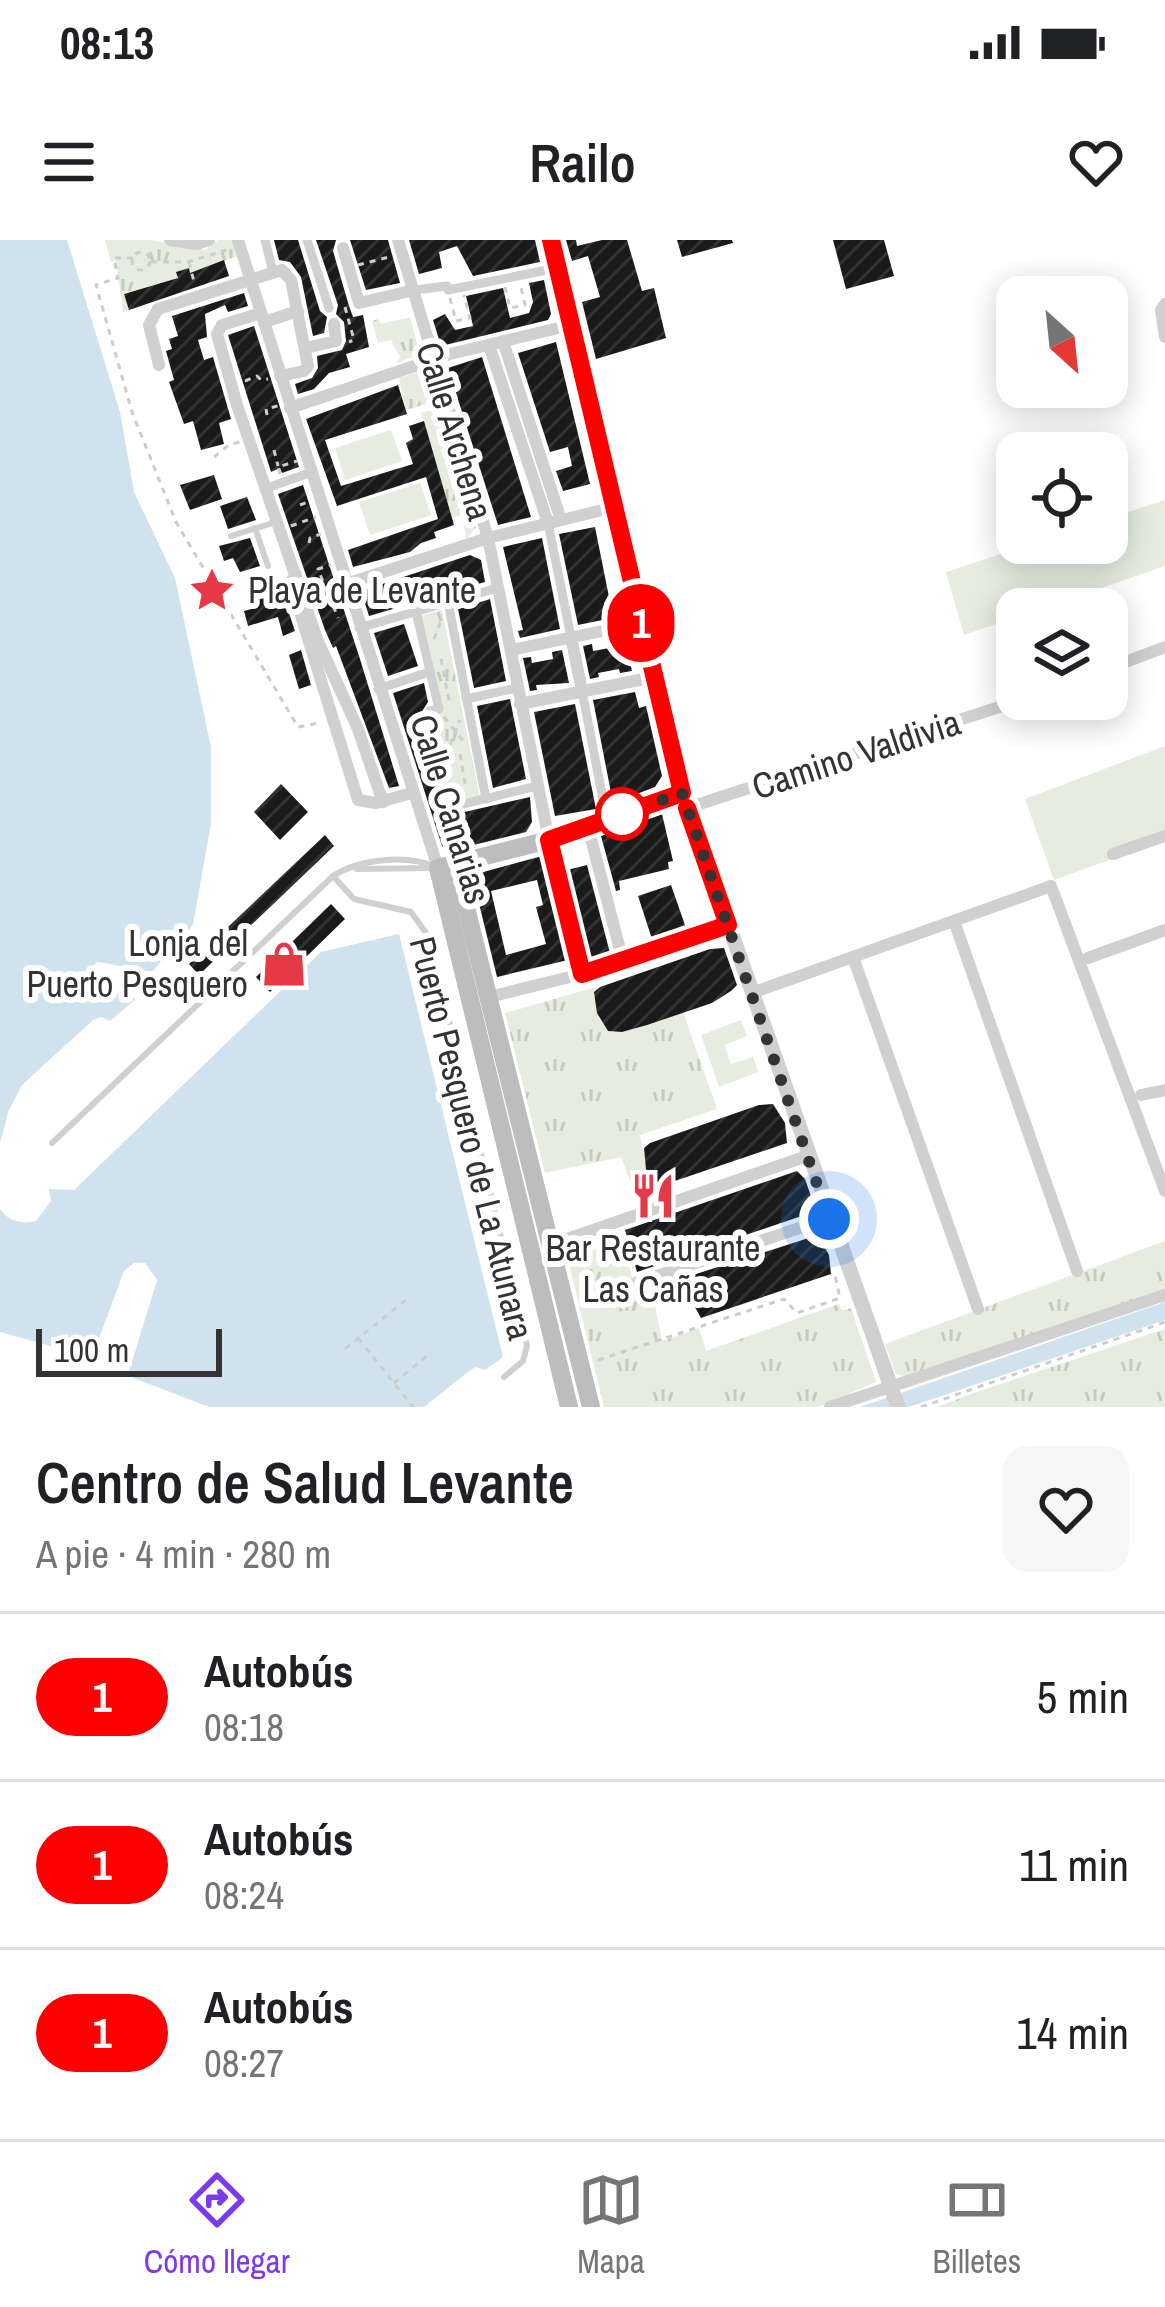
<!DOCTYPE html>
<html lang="es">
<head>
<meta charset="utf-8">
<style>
	:root { --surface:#fff; --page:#f6f6f6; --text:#202124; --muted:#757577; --line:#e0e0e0; --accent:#7c3aed }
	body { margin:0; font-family:"Archivo Narrow",sans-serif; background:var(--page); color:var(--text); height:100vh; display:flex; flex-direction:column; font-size:45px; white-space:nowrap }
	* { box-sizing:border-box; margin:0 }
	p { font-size:39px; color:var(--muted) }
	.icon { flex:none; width:66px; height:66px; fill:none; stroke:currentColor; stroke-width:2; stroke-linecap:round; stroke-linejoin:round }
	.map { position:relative; height:1167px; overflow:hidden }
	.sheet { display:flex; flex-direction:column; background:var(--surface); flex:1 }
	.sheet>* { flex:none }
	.badge { padding:0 24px; border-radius:39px; font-size:42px; line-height:78px }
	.needle { width:78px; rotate:153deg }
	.controls { position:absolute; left:996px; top:36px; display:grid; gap:24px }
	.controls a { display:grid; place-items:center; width:132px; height:132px; border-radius:24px; background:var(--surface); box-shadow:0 6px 30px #0003; font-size:60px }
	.scale { position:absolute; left:36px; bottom:30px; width:186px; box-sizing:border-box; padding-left:12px; border:6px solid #333; border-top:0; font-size:33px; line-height:42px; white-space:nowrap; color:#333; -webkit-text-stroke:9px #fff; paint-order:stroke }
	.you { position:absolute; width:60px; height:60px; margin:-30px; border:9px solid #fff; border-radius:50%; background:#1a73e8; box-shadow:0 0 0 18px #1a73e833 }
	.map>.badge { position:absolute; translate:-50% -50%; box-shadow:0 0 0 6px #fff }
	.round { display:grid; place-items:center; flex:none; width:126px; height:126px; border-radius:24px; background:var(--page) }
	.summary { display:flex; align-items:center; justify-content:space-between; height:204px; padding:0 36px }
	h1 { font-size:57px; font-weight:600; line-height:90px }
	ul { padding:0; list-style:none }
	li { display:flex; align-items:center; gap:36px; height:168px; padding:0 36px; border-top:3px solid var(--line) }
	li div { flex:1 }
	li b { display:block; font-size:45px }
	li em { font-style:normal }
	li .badge { min-width:132px; font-weight:700; text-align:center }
	.status { display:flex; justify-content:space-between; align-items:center; height:84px; padding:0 60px; background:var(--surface); direction:ltr }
	.status svg { height:33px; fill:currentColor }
	header { display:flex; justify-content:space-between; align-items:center; height:156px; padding:0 36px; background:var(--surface); font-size:54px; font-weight:600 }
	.tabs { display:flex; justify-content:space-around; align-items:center; height:168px; border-top:3px solid var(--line); background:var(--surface); font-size:33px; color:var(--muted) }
	.tabs a { display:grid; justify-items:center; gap:6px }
	.tabs .active { color:var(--accent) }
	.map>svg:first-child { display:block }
	.grass { fill:url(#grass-tufts) }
	.garden { fill:#e6ecdf }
	.water { fill:#cfe2ee }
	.pier { fill:#fff }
	.building { fill:url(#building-hatch); fill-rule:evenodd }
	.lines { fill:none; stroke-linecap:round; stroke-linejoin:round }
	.path { stroke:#cdcdcd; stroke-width:3; stroke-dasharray:6 6; stroke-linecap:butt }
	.service { stroke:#d0d0d0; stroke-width:6 }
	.pedestrian { stroke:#d0d0d0; stroke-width:9 }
	.minor { stroke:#d0d0d0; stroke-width:12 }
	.tertiary { stroke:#d0d0d0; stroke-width:15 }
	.secondary { stroke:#bdbdbd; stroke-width:18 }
	.line-casing { stroke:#fff; stroke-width:27 }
	.line { stroke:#f00; stroke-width:18 }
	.walk { stroke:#333; stroke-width:12; stroke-dasharray:0 21.6 }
	.stop-dot { fill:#fff; stroke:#f00; stroke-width:6 }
	.labels { text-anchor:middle; stroke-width:12; stroke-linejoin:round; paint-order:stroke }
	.street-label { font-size:36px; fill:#333; stroke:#fff }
	.poi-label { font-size:36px; fill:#333; stroke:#fff; text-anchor:start }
</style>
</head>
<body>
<div class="status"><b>08:13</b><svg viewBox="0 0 49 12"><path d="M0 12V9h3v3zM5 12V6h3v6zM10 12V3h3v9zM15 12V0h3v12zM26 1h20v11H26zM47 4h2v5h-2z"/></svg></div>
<header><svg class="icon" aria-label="menu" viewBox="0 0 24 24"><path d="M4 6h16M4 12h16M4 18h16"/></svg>Railo<svg class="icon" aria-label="heart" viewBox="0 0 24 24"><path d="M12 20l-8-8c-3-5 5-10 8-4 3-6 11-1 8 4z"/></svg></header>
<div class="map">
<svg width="1165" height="1167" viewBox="0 0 1165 1167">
	<defs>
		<pattern id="grass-tufts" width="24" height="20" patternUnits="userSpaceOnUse" patternTransform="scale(3)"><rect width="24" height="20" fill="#e6ecdf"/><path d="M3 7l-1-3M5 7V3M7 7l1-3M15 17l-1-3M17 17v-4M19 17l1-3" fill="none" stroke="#c6cbc0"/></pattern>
		<pattern id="building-hatch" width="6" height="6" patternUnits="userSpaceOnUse" patternTransform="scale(3)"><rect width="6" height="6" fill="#1a1a1a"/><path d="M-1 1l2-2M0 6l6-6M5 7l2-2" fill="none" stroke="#333"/></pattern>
	</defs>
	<rect width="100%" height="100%" fill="#fff"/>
	<g class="grass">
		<path d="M105,0H151L205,10L218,0H233L240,15L190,33L188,28L177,32L178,38L124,53L129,70L123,72L116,21L111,22Z"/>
		<path d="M410,77L417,103L422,107L416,116L396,123L400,117L391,100L378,103L372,81L378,79L381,84Z"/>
		<path d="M420,131L430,136L434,162L406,170L399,138Z"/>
		<path d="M437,169L440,170L476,287L467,299L463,284L468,281L465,274L451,278L421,173Z"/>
		<path d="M442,370L480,557L451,563L433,474L441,472L420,376Z"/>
		<path d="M596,747L597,772L608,791L622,792L683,772L717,869L640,895L647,929L657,947L662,946V950L637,958L621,917L545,933L505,773Z"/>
		<path d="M620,989L635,1049L647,1046L653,1056L662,1101L699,1088L706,1111L839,1064L842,1071L851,1068L876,1142L818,1167H604L566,1012L571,1005Z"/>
		<path d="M1165,1001V1050L906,1136L896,1134L885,1104Z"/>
		<path d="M1165,1089V1167H937L968,1155Z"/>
	</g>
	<g class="garden">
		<path d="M391,190L402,221L345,240L335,208Z"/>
		<path d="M420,243L431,275L370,295L359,262Z"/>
		<path d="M1165,260V326L1041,369H1017V377L964,395L946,332L1035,303H1107V279Z"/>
		<path d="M1165,506V600L1054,640L1025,559Z"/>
		<path d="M741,780L747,796L724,805L731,824L753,817L758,832L719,847L701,795Z"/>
	</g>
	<g class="water">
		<path d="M0,0H67L120,172L134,252L175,338L211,507V583L193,685L153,732L98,722L88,736L137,758L110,782L101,777C51,821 18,835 0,903Z"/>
		<path d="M399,694L503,1117L485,1130L476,1127L469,1131L424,1167H209L126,1135L157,1040L145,1023L124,1031L91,1120L0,1092V969C10,982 20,984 36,981L51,961L49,949L74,950L321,712Z"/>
		<path d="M1165,1062V1080L909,1167H860Z"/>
	</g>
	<g class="pier">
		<path d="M193,685L197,689L155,737L99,728L96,732L95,738L139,752L142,761L113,787L96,785L27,849L14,874L5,906L0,909L8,872L22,845L93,780L101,777L110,781L136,759L91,743V728L97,722L152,732Z"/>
		<path d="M134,1023H145L157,1040L127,1138L209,1167H191L122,1141L120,1133L150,1040L143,1029L129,1034L100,1120L94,1125L0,1098V1092L94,1118L124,1031Z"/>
	</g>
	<g class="building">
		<path d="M274,0H298L320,71L327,77L324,93L313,96L301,37L290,22L279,20Z"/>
		<path d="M316,0H336L333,11L349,66L353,77L363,75L369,107L346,114L350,127L329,133L314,149L298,154L295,144L312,138L318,128L317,116L342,110L346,101L344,82L336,74L338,65Z"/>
		<path d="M350,0H388L400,43L366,50Z"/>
		<path d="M409,0H535L540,22L473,36L457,6L439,12L442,28L419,34Z"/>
		<path d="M566,0H576L577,6L602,0H627L642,51L654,48L666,98L596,119L582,62L600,57L588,16L572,21Z"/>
		<path d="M677,0H732L733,3L682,17Z"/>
		<path d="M833,0H884L894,36L846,49Z"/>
		<path d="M224,20L229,36L129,70L124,54L178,38L176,32L189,28L190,33Z"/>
		<path d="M544,40L551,74L548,80L441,106L433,80L445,74L455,90L473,86L466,56L503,48L510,78L529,73L533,62L529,43Z"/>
		<path d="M244,53L248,66L228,72L225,65L205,74L207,97L198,100L204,120L213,117L231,179L219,183L224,204L201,210L193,181L184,184L169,142L174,140L166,111L172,109L169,99L178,96L172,76Z"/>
		<path d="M254,86L299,227L282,233L280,228L271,232L228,95Z"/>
		<path d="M556,102L590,244L563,251L556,231L572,226L568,207L550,212L518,113Z"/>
		<path d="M482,117L531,277L498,285L448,128Z"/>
		<path d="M398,145L407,174L325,200L341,246L413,224L406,203L413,199L409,186L424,181L454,285L434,292L436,298L421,303L410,312L353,327L348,310L438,279L426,237L337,266L306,179Z"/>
		<path d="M214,235L222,259L190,270L180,245Z"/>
		<path d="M303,245L360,419L399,546L389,548L336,406L333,408L325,390L278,254Z"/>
		<path d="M247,257L256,280L228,289L220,266Z"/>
		<path d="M595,287L612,372L616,371L617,377L578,385L559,294Z"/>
		<path d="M250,298L260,326L240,332L233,318L224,321L219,306Z"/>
		<path d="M542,298L560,389L520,398L518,391L523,390L503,307Z"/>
		<path d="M470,315L481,320L485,342L369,376L361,351Z"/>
		<path d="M282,352L295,391L283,396L278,377L248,386L244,371L255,368L252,361Z"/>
		<path d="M490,359L506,441L474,448L458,369Z"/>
		<path d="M404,384L418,426L388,436L374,393Z"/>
		<path d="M625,397L632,431L620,433L619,429L598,433L599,437L590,439L583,406L592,404L593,411L615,407L613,399Z"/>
		<path d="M301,410L311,445L299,449L289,415Z"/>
		<path d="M562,410L569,443L536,445L537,450L530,451L523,418L531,417L532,423L553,419L552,412Z"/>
		<path d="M424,443L428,462L421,473L443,577L530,557L532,582L526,592L449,611L442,606L393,453Z"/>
		<path d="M635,452L639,468L646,466L662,536L655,547L613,563L593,460Z"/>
		<path d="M510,459L526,539L493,548L477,466Z"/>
		<path d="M575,464L596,569L555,576L534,472Z"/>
		<path d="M281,544L308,572L280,600L254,572Z"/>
		<path d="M662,574L673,621L668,622L669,629L619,641L620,650L616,651L601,596Z"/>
		<path d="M325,595L334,606L199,735L189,724Z"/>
		<path d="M542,616L568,720L497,737L472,635ZM537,640L543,665L536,667L546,704L506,715L491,651Z"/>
		<path d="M587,625L610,713L589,720L567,630Z"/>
		<path d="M671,645L686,688L652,699L638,656Z"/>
		<path d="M331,664L345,679L270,752L256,737Z"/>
		<path d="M724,708L737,745L731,751L712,763L647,785L622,792L608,791L597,773L594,752L600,747L710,709Z"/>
		<path d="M446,815L463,885L454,887L437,817Z"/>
		<path d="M773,864L785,883L787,903L657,947L646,929L644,908L650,903L759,865Z"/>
		<path d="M797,931L805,939L816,971L637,1032L625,990Z"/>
		<path d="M818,995L829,1015L831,1034L701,1078L691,1060L688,1039L693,1035Z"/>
	</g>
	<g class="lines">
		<g class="path">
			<circle cx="141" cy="21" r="9"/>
			<path d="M133,18H114L118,38L96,45L132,172L176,282L298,487L319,483"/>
			<path d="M151,22H188L226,10"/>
			<path d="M189,22L194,42"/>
			<path d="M358,25L389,17"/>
			<path d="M505,47L510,68L525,65L521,47"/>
			<path d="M450,58L456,81L470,78L464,55"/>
			<path d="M345,67L354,100L349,102"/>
			<path d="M245,141L257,136L261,140L268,139"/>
			<path d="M267,175L266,169L281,165"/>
			<path d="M274,210L278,226"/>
			<path d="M214,217L229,205L240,202"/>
			<path d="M280,234L278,227L297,221"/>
			<path d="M300,265L310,261"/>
			<path d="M291,286L316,277"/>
			<path d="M309,303L310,298L321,294"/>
			<path d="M371,350L375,361H380"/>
			<path d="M329,355L338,378"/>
			<path d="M319,358L328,354L318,329L331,325"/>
			<path d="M434,399L441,380"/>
			<path d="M441,419L450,465"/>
			<path d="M444,477L464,502"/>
			<path d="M450,505L460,480"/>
			<path d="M460,514L466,549"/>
			<path d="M358,1098L413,1167"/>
			<path d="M345,1109L407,1059"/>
			<path d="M598,1120L784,1059L797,1073L840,1058L835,1036"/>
			<path d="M394,1143L428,1115"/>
			<path d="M921,1167L1165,1082"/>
		</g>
		<g class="service">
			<path d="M255,288L268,326"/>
			<path d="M231,296L276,282"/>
			<path d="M357,629L433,628"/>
			<path d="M333,636L354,659L411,672L429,697L527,1106L523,1121L504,1137"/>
			<path d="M52,903L333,636C359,619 406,614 436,627"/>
		</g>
		<g class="pedestrian">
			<path d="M265,0L273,32"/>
			<path d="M307,0L329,68"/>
			<path d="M414,50L447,46L448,50L557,28"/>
			<path d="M267,248L309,233"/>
			<path d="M548,283L571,397"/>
			<path d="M448,362L486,559"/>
			<path d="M416,372L439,469L430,471L451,567L537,546"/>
			<path d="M359,388L497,348"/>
			<path d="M378,449L429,432"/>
			<path d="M582,451L607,580"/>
			<path d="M466,459L517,448"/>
		</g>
		<g class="minor">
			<path d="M170,0L197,4L209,0"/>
			<path d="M238,0L438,628"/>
			<path d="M398,0L488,298L549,600L582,734"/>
			<path d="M343,8L359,63L414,50"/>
			<path d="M1165,64L1161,70L1165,97"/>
			<path d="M261,73L222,85L217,94L237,165L317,399L358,489L383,562"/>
			<path d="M264,82L298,71"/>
			<path d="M503,101L561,280"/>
			<path d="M489,105L548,283"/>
			<path d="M306,108L336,101L334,84"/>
			<path d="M159,125L149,85L158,69L282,30L291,40L308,126L304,131L280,136"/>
			<path d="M290,168L450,114L571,85"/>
			<path d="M296,335L292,340L293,350L358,560L376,563L411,553"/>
			<path d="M346,344L488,298L615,267"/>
			<path d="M571,397L582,451"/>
			<path d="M511,410L641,383"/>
			<path d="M1107,429L1165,407"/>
			<path d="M520,464L654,437"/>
			<path d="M687,568L1024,459"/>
			<path d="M588,587L623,721"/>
			<path d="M1113,614L1165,596"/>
			<path d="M954,681L1077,1031"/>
			<path d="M853,717L978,1069"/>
			<path d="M1088,718L1165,690"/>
			<path d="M752,753L1051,646L1165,951"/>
			<path d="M489,757L582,734L728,685"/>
			<path d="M1141,855L1165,850"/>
			<path d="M550,1005L807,916"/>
			<path d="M636,1043L829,978"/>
			<path d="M830,1167L1165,1055"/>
		</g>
		<path class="tertiary" d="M682,552L898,1167"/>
		<g class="secondary">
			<path d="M551,0L682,552L549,600L438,628L569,1167"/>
			<path d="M455,624L591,1167"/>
		</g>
	</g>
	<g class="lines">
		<g class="line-casing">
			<path id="line" d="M551,0L682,553L549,600L582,734L728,685L687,568"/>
		</g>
		<use href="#line" class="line"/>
		<path class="walk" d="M622,574L682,553L829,979"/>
	</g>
	<defs>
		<g id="sight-bare" transform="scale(3.6)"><path d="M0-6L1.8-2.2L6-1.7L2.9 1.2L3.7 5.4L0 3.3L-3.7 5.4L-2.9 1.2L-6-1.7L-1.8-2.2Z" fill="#e63946" stroke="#fff" stroke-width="2.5" paint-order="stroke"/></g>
		<g id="shop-bare" transform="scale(3.6)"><path d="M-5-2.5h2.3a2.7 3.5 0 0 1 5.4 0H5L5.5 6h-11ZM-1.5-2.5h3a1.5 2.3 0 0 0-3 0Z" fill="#e63946" stroke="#fff" stroke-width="2.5" paint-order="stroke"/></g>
		<g id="restaurant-bare" transform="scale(3.6)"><path d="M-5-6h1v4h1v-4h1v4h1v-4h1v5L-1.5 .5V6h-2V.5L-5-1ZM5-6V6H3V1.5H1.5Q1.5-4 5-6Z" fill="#e63946" stroke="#fff" stroke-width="2.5" paint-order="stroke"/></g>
	</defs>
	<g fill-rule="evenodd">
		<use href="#sight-bare" x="212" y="350"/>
		<use href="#shop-bare" x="284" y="724"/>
		<use href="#restaurant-bare" x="653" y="956"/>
	</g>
	<circle class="stop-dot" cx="622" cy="574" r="24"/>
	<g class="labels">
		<g class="street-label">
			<text transform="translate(455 191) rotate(73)" y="13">Calle Archena</text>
			<text transform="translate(856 514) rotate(-18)" y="13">Camino Valdivia</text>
			<text transform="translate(451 569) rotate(73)" y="13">Calle Canarias</text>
			<text transform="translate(472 898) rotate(76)" y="13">Puerto Pesquero de La Atunara</text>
		</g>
		<g class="poi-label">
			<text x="248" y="363">Playa de Levante</text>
			<text x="248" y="716" text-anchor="end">Lonja del<tspan x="248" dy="41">Puerto Pesquero</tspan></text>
			<text x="653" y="1021" text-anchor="middle">Bar Restaurante<tspan x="653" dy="41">Las Cañas</tspan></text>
		</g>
	</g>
</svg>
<div class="controls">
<a><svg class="needle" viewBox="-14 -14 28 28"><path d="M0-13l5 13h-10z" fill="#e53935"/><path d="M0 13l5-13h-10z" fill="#757577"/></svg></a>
<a><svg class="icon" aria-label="locate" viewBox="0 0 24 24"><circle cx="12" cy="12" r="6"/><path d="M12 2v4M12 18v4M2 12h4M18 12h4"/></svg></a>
<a><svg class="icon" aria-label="layers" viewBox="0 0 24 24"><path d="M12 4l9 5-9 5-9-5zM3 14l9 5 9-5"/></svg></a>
</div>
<div class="scale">100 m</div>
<div class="you" style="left:829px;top:979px"></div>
<b class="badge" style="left:641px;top:383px;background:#f00;color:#fff">1</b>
</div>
<section class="sheet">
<div class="summary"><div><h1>Centro de Salud Levante</h1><p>A pie · 4 min · 280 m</p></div><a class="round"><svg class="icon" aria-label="heart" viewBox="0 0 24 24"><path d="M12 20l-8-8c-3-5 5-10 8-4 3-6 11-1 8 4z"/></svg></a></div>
<ul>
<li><span class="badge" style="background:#f00;color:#fff">1</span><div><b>Autobús</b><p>08:18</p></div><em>5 min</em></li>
<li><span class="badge" style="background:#f00;color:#fff">1</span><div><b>Autobús</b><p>08:24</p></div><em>11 min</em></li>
<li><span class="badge" style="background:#f00;color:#fff">1</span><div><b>Autobús</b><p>08:27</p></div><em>14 min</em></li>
</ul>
</section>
<nav class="tabs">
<a class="active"><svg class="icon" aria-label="directions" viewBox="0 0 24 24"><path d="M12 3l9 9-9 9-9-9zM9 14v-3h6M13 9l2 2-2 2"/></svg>Cómo llegar</a>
<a><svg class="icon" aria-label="map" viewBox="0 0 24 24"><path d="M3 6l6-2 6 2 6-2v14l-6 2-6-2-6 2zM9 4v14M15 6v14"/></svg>Mapa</a>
<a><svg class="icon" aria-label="tickets" viewBox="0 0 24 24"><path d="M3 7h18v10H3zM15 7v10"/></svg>Billetes</a>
</nav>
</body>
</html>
